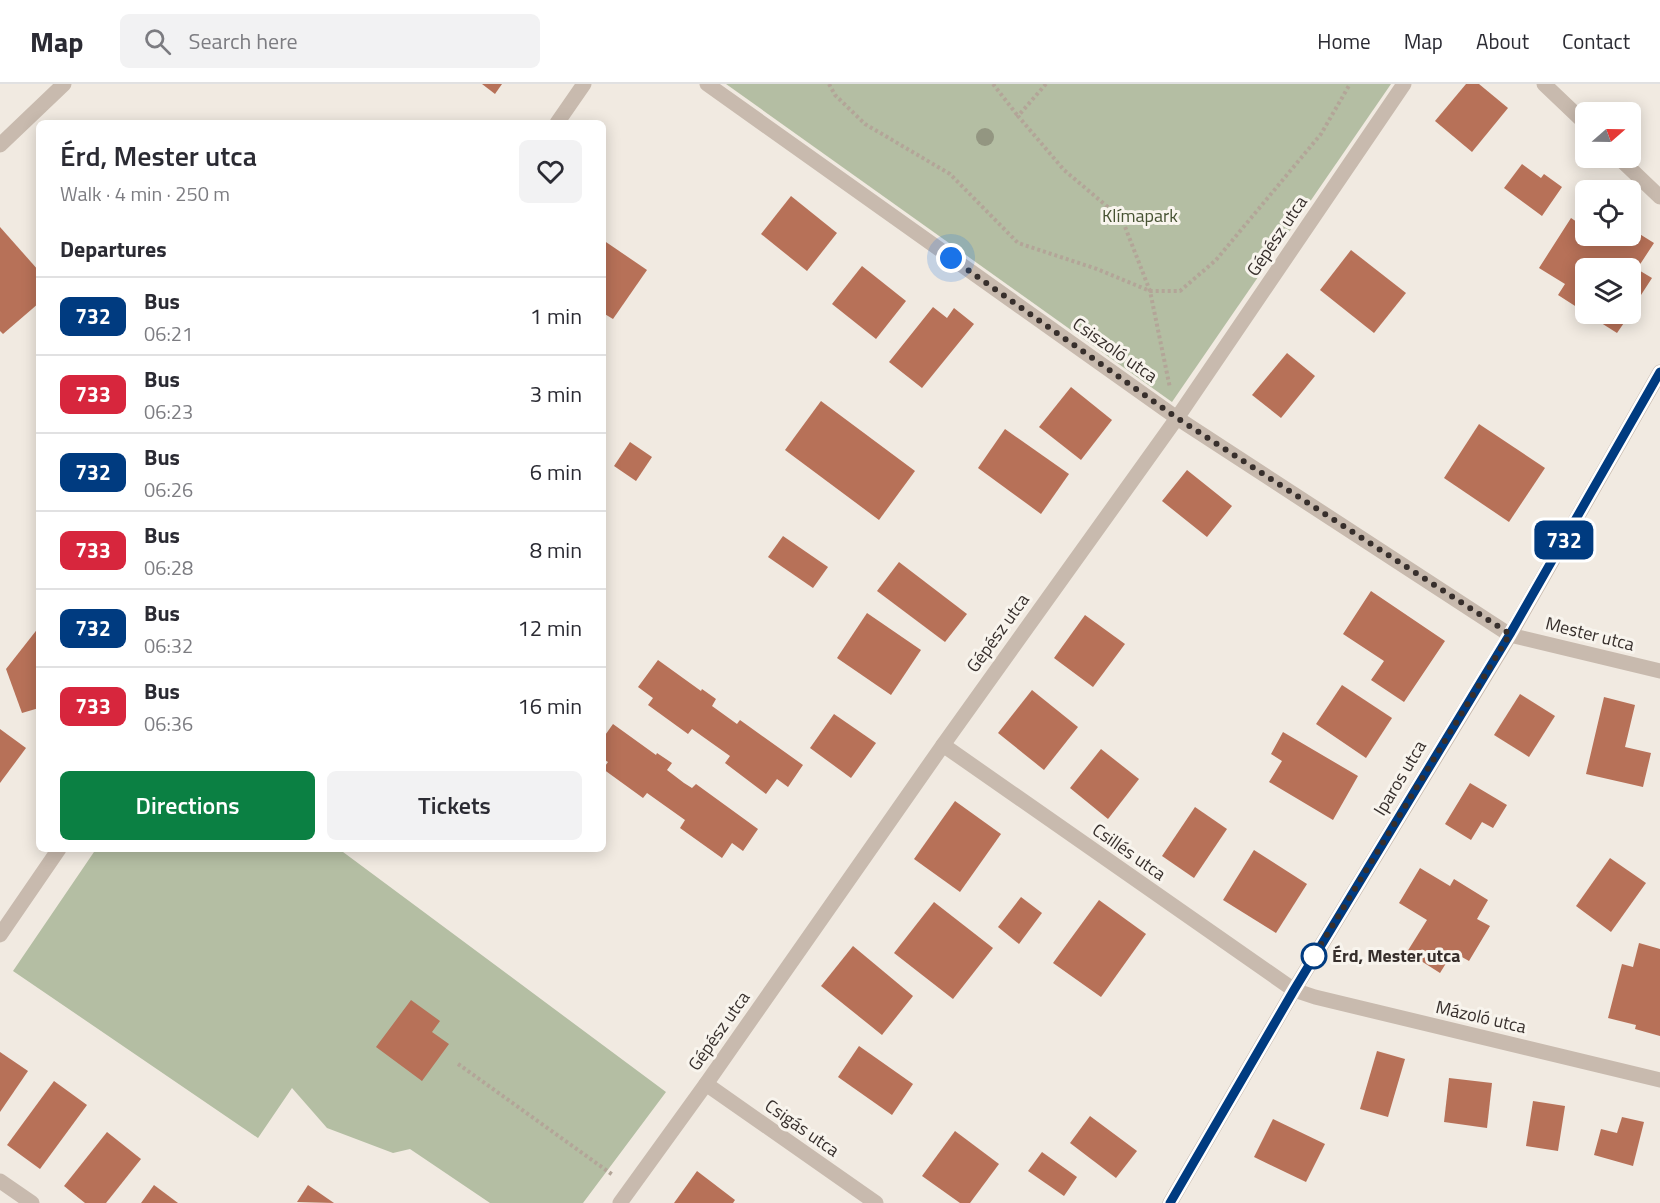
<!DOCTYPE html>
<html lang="en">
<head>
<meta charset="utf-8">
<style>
	:root { --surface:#fff; --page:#f2f2f3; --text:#2b2b33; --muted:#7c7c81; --line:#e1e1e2; --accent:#0b8043 }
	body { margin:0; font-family:"Titillium Web",sans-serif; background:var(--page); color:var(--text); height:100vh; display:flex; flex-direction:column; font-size:22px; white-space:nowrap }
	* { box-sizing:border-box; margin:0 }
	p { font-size:20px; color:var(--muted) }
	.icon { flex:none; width:33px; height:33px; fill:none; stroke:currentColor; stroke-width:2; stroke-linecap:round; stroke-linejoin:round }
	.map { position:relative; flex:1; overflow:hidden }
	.panel { position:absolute; left:36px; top:36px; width:570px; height:732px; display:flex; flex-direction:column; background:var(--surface); border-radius:9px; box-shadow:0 3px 15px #0003 }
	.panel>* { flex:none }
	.badge { padding:0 12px; border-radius:9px; font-size:21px; line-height:39px }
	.needle { width:39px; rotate:70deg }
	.controls { position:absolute; left:1575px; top:18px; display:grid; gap:12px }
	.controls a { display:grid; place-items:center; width:66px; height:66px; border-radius:9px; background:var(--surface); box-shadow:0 3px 15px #0003; font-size:30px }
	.you { position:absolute; width:30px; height:30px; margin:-15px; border:4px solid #fff; border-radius:50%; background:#1a73e8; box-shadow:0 0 0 9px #1a73e833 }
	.map>.badge { position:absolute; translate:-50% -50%; box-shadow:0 0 0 3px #fff }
	h2 { padding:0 24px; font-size:22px; line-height:54px }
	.round { display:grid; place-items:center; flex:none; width:63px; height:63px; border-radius:9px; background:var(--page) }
	.summary { display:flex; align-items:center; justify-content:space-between; height:102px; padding:0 24px }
	h1 { font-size:28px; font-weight:600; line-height:45px }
	.primary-button { display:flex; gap:12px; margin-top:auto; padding:12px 24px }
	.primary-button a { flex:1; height:69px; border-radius:9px; background:var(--accent); color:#fff; font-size:24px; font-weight:600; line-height:69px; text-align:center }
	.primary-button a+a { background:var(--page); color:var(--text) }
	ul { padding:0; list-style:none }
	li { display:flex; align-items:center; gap:18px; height:78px; padding:0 24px; border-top:2px solid var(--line) }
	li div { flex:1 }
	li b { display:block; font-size:22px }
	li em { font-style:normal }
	li .badge { min-width:66px; font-weight:700; text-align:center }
	header { display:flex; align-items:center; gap:36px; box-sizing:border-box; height:84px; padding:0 30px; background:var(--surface); border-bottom:2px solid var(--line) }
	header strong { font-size:28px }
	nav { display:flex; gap:33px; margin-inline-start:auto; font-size:21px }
	.search { width:420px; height:54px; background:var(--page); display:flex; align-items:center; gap:15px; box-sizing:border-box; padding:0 21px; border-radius:9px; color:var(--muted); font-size:22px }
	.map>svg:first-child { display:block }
	.green { fill:#b4bea3 }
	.building { fill:#b77158 }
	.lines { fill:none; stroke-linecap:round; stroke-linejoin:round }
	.path { stroke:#b3a598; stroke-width:4; stroke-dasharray:3 3; stroke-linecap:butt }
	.minor { stroke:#c8baae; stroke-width:15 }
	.tertiary { stroke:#c8baae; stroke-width:15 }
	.tree { fill:#939681 }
	.line-casing { stroke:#fff; stroke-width:14 }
	.line { stroke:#003b80; stroke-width:9 }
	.walk { stroke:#372f2c; stroke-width:6; stroke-dasharray:0 10.8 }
	.stop-dot { fill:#fff; stroke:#003b80; stroke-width:3 }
	.labels { text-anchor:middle; stroke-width:6; stroke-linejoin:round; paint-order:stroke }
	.park-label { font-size:18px; fill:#465232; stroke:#f8f4ed }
	.street-label { font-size:18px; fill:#372f2c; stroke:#f8f4ed }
	.stop-label { font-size:18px; font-weight:bold; fill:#372f2c; stroke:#f8f4ed; text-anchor:start }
</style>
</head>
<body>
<header>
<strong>Map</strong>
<div class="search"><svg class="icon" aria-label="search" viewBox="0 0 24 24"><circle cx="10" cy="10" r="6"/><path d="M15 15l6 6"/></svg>Search here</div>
<nav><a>Home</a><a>Map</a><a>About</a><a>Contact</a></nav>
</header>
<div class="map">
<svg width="1660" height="1119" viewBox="0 0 1660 1119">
	<rect width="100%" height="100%" fill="#f1eae1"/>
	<g class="green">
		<path d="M726,0H1391L1172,318Z"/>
		<path d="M96,765H339L666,1008L583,1119H490L410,1065L393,1069L327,1044L292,1004L258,1054L13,887Z"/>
	</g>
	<g class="building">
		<path d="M482,0H502L495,10Z"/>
		<path d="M1466,0H1479L1508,24L1472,68L1435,37Z"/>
		<path d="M1522,80L1541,94L1544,90L1562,103L1542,132L1504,104Z"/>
		<path d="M791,112L837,149L807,187L761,150Z"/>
		<path d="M1571,134L1586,144V152H1630V144L1654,159L1637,185L1652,194L1630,228V184H1586V229L1558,211L1565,200L1539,184Z"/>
		<path d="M0,143L39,187V219L3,250L0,247Z"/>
		<path d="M603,156L647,186L613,235L603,229Z"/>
		<path d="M1351,166L1406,209L1374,249L1320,206Z"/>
		<path d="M862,182L906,217L876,255L832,220Z"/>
		<path d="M933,223L947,234L954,224L974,240L922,304L889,278Z"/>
		<path d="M1587,230H1630L1617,249Z"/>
		<path d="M1287,269L1315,292L1281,334L1252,311Z"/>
		<path d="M1071,303L1112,336L1081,376L1039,343Z"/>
		<path d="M821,317L915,387L879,436L785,366Z"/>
		<path d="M1479,340L1545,384L1509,438L1444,394Z"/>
		<path d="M1005,345L1069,390L1041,430L978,384Z"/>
		<path d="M630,358L652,373L636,397L614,382Z"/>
		<path d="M1187,386L1232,422L1207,453L1162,417Z"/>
		<path d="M783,452L828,483L813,504L768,473Z"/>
		<path d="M899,478L967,530L945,558L877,507Z"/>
		<path d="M1371,507L1445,557L1404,618L1371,596L1384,577L1343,550Z"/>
		<path d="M867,529L921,566L891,611L837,574Z"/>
		<path d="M1085,531L1125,560L1093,603L1054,574Z"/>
		<path d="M39,543V624L22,629L6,585Z"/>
		<path d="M658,576L701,607L702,605L716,615L712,622L737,640L740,636L803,681L788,703L777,695L766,710L725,679L730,672L692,645L688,650L648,621L653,614L638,603Z"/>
		<path d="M1342,601L1392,634L1366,674L1316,640Z"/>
		<path d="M1032,606L1078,643L1044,686L998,649Z"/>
		<path d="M1520,610L1555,632L1529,673L1494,651Z"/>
		<path d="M1604,613L1635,621L1625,663L1651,669L1643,703L1586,690Z"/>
		<path d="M834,630L876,659L851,694L810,664Z"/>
		<path d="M613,640L656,671L657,669L672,679L667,686L684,699L692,704L696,700L758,745L743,767L732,759L722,774L680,744L685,736L647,709L643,714L603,685L608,678L603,675V654Z"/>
		<path d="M0,645L26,664L0,699Z"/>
		<path d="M1283,648L1358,692L1333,736L1269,698L1282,677L1271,670Z"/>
		<path d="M1101,665L1139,695L1108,735L1070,704Z"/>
		<path d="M1470,699L1507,721L1493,744L1482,738L1471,756L1445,740Z"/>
		<path d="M955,717L1001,750L960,808L914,775Z"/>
		<path d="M1195,723L1227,745L1194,794L1162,772Z"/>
		<path d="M1254,766L1307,800L1276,849L1223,816Z"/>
		<path d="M1610,774L1646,799L1611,848L1576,822Z"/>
		<path d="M1420,784L1450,802L1454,795L1488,816L1477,835L1490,842L1469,877L1453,868L1440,889L1407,868L1427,836L1399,819Z"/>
		<path d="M1021,813L1042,829L1019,860L998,843Z"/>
		<path d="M1099,816L1146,850L1101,913L1053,879Z"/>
		<path d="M934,818L993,864L953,915L894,869Z"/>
		<path d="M1639,859L1660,865V952L1635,945L1636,941L1608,934L1622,880L1633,883Z"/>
		<path d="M853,862L913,912L882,951L821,902Z"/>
		<path d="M411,916L440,937L432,948L449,960L422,997L376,963Z"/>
		<path d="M859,962L913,1000L892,1031L838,993Z"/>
		<path d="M1377,967L1405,975L1388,1033L1360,1025Z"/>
		<path d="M0,968L28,987L0,1028Z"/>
		<path d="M1449,994L1492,999L1487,1044L1444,1038Z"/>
		<path d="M54,997L87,1021L40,1085L7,1061Z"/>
		<path d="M1533,1017L1565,1022L1558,1067L1526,1062Z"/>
		<path d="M1090,1032L1137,1067L1116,1094L1070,1059Z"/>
		<path d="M1622,1033L1644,1038L1633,1082L1594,1071L1601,1045L1617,1049Z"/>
		<path d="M1273,1035L1325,1060L1306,1098L1254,1073Z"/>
		<path d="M955,1047L999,1080L970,1119H960L922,1092Z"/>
		<path d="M107,1048L141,1075L106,1119H85L64,1102Z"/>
		<path d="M1042,1068L1077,1093L1064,1112L1028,1087Z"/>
		<path d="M697,1087L735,1116L733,1119H674Z"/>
		<path d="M154,1101L178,1119H141Z"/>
		<path d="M308,1101L334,1119L297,1118Z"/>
	</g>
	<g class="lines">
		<g class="path">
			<path d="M829,0L835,11L865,40L950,90L1018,159L1097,185L1150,207H1180L1216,176L1321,50L1350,0"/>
			<path d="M993,0L1018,32"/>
			<path d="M1046,0L1018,32L1064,86L1122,135L1150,207L1170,304"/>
			<path d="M458,980L613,1091"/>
		</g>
		<g class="minor">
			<path d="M707,0L1177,334L1510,551L1660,587"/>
			<path d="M1544,0L1586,40"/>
			<path d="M557,39L584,0"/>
			<path d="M0,61L64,0"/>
			<path d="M1619,74L1660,113"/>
			<path d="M943,661L1294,906L1315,913L1660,996"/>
			<path d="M0,851L59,765"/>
			<path d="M706,1000L876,1119"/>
			<path d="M0,1097L32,1119"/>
			<path d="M620,1119L706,1000L943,661L1177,334L1404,0"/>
		</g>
		<path class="tertiary" d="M1170,1119L1294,906L1510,551L1660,288"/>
	</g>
	<circle class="tree" cx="985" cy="53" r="9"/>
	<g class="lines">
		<g class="line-casing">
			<path id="line" d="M1170,1119L1294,906L1510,550L1660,288"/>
		</g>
		<use href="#line" class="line"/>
		<path class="walk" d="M951,174L1177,334L1510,550L1314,872"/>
	</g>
	<circle class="stop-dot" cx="1314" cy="872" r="12"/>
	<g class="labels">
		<g class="park-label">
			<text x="1140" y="138">Klímapark</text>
		</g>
		<g class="street-label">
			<text transform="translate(1277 152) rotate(-56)" y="6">Gépész utca</text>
			<text transform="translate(1115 266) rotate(35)" y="6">Csiszoló utca</text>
			<text transform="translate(998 549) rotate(-54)" y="6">Gépész utca</text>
			<text transform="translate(1590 550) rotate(14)" y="6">Mester utca</text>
			<text transform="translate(1400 694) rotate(-59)" y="6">Iparos utca</text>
			<text transform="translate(1129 768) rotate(35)" y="6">Csillés utca</text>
			<text transform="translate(1481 933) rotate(13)" y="6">Mázoló utca</text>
			<text transform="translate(719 947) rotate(-55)" y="6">Gépész utca</text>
			<text transform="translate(802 1044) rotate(35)" y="6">Csigás utca</text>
		</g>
		<g class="stop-label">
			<text x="1332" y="878">Érd, Mester utca</text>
		</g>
	</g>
</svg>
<div class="controls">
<a><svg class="needle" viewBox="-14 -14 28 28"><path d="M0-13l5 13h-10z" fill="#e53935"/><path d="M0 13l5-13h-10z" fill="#7c7c81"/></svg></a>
<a><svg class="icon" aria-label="locate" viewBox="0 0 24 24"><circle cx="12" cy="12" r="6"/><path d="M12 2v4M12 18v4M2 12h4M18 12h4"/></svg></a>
<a><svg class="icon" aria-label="layers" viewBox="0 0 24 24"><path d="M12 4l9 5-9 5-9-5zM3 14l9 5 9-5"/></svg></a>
</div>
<div class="you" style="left:951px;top:174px"></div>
<b class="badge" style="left:1564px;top:456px;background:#003b80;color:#fff">732</b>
<section class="panel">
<div class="summary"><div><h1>Érd, Mester utca</h1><p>Walk · 4 min · 250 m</p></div><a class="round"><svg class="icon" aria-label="heart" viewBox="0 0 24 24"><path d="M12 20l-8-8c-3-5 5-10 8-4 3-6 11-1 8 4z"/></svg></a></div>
<h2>Departures</h2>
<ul>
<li><span class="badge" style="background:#003b80;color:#fff">732</span><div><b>Bus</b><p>06:21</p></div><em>1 min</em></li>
<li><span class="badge" style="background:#d7263d;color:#fff">733</span><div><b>Bus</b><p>06:23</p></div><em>3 min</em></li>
<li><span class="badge" style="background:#003b80;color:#fff">732</span><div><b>Bus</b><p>06:26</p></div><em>6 min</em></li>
<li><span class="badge" style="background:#d7263d;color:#fff">733</span><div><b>Bus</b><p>06:28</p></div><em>8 min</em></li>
<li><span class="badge" style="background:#003b80;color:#fff">732</span><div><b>Bus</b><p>06:32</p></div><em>12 min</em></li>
<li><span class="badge" style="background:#d7263d;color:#fff">733</span><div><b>Bus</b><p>06:36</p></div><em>16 min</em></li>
</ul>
<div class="primary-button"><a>Directions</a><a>Tickets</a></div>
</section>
</div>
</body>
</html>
